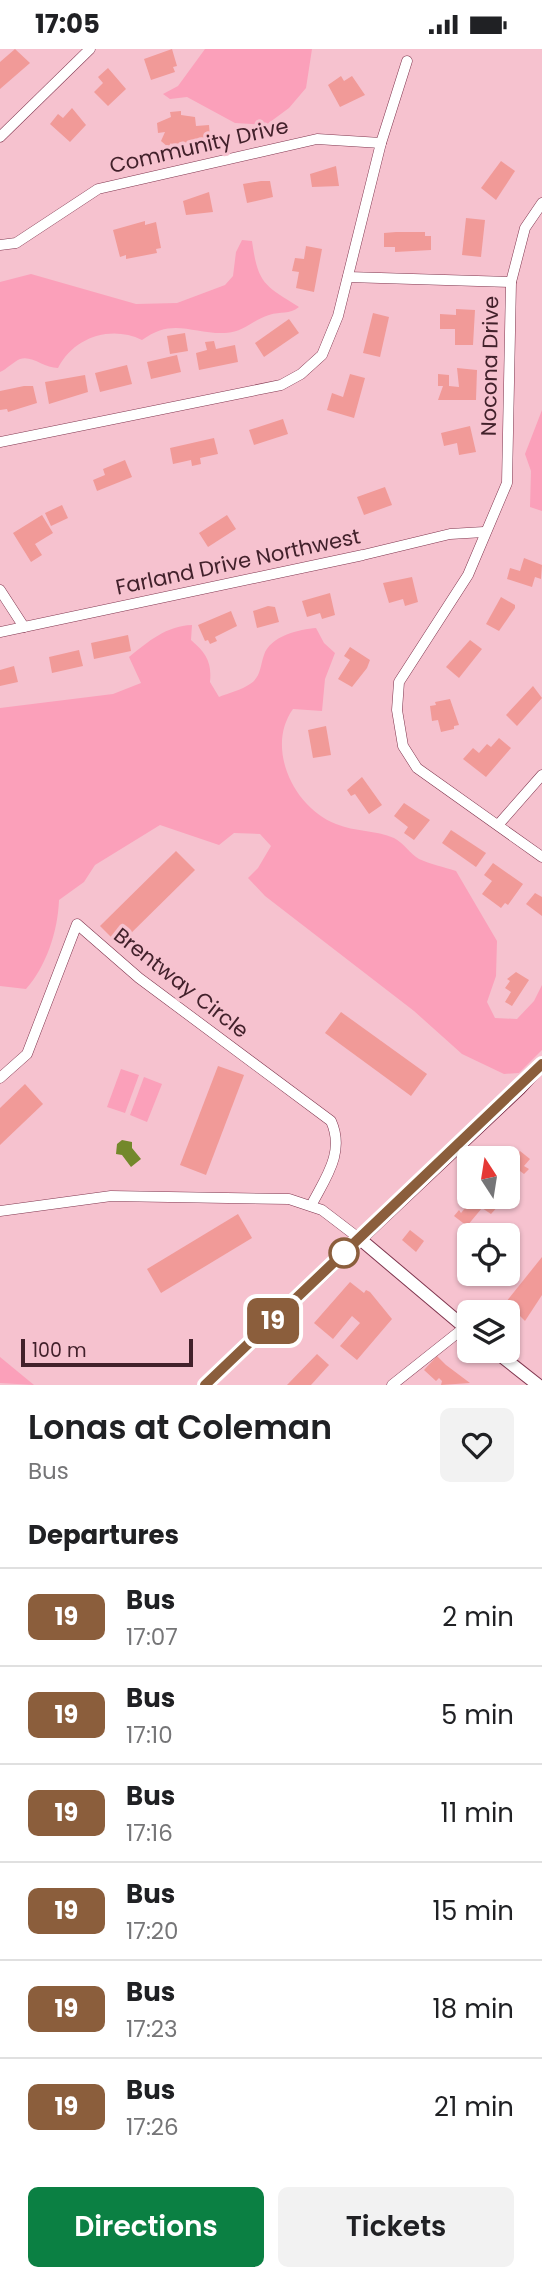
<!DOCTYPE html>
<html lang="en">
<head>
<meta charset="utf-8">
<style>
	:root { --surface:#fff; --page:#f2f2f2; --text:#202124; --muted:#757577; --line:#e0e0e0; --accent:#0b8043 }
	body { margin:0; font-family:Poppins,sans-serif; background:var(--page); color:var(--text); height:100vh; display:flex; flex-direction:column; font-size:26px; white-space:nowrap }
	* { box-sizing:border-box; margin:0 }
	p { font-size:23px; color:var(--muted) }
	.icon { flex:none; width:38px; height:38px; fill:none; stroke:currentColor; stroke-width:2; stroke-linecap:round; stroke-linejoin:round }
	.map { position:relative; height:1336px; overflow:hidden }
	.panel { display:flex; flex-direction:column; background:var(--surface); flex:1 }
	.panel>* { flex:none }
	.badge { padding:0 14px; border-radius:10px; font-size:24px; line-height:46px }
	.needle { width:46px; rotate:348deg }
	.fabs { position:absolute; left:457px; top:1097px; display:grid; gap:14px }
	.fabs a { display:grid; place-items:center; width:63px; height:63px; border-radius:10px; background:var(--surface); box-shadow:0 2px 5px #0004; font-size:35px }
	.scale { position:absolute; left:21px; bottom:18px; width:172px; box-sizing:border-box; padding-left:7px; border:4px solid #42212b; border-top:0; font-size:19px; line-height:24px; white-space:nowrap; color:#42212b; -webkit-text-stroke:5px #f6c2cf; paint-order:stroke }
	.map>.badge { position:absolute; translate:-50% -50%; box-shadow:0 0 0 4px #fff }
	h2 { padding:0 28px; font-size:26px; line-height:63px }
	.round { display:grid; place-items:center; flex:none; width:74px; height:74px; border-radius:10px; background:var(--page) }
	.headline { display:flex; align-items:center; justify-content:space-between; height:119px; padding:0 28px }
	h1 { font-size:33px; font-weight:600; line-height:52px }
	.cta { display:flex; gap:14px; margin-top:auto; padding:14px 28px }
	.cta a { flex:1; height:80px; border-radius:10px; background:var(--accent); color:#fff; font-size:28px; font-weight:600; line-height:80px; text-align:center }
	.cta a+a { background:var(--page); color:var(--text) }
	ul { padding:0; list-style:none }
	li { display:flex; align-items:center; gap:21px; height:98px; padding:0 28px; border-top:2px solid var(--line) }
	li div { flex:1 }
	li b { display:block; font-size:26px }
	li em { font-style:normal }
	li .badge { min-width:77px; font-weight:700; text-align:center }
	.status { display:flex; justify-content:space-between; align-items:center; height:49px; padding:0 35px; background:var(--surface); direction:ltr }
	.status svg { height:19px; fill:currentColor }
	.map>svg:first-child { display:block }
	.green { fill:#fba0ba }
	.water { fill:#73882b }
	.building { fill:#f19a98 }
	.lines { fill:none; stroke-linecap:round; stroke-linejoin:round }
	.minor-casing { stroke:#80364f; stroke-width:11 }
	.tertiary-casing { stroke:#80364f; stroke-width:14 }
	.minor { stroke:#fff; stroke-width:10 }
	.tertiary { stroke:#fff; stroke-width:12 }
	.line-casing { stroke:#fff; stroke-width:16 }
	.line { stroke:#8b5e3c; stroke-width:10 }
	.stop-dot { fill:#fff; stroke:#8b5e3c; stroke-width:3.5 }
	.labels { text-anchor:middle; stroke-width:7; stroke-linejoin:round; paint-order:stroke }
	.street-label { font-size:21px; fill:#42212b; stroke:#f6c2cf }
</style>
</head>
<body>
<div class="status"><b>17:05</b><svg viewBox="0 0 49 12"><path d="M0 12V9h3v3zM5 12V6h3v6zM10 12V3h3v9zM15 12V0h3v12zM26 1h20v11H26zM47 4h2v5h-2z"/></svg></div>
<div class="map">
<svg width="542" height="1336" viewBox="0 0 542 1336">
	<rect width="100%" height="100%" fill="#f6c2cf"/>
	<g class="green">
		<path d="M205,0H312L306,39L289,59L266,76L235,74L187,48L170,50L163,45L178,37Z"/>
		<path d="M242,191L252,192C258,235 264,236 299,258C289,266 281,262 269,266C252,271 245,283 225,284C192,285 173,268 142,291C111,276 74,288 58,319C44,319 32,306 20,310C13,313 7,320 0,323V233L31,225L136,255L177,254L225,236L233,227L236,203Z"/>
		<path d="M542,361V462L530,458L531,422L525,405Z"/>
		<path d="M192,576L191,591C206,604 212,613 210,633L219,648C228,644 242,641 250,635C261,628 260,617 264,606C270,587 300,580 316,579L324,594L335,604L325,630L322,662L293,660C265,699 294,759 336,775C355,783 376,781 394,789C404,794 410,805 419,810C430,815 444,818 456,822L497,892L496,927L487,953L495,969L517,970L534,952L542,936V1001L519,1024L504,1025L462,1005L414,962L265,847L248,829L258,819L271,797L260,785L234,784L219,796L160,776L95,816L84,833L59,851C58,882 46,918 26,940L0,937V659L113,645L141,634L129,608C149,592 166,577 192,576Z"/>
		<path d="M121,1020L139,1026L125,1064L107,1058Z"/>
		<path d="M144,1028L162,1035L147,1073L130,1066Z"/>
		<path d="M0,1308L34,1336L0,1334Z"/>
	</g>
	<path class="water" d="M122,1091L132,1093V1099L141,1110L131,1118L122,1106L116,1105L117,1095Z"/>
	<g class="building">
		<path d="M15,0L30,14L0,40V13Z"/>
		<path d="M172,0L177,17L173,18L175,23L151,31L144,10Z"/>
		<path d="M108,19L126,40L108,57L94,43L103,34L98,28Z"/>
		<path d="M341,27L344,32L352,27L365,46L340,58L328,36Z"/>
		<path d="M72,59L86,76L70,93L50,75L58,65L63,69Z"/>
		<path d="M181,62V66L195,68L196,77L209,76L210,89L173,97L171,94L168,98L161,92L165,83L158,84L157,74L171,68L170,63Z"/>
		<path d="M501,112L515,122L496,151L481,139Z"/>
		<path d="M336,117L339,137L312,138L310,125Z"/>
		<path d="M261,132H270L273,148L247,154L243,135Z"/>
		<path d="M209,143L213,163L186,166L183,152Z"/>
		<path d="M466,169L485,171L481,208L462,206Z"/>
		<path d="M145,172V176L156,173L161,199L156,200L157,204L126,210V206L120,208L113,181Z"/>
		<path d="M396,183H425V187H431V201L395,203V198H384V184Z"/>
		<path d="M306,197L322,200L314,243L296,239L299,223L292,222L295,209L304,210Z"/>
		<path d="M456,260L475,261L473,296H455V280H440V265L456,266Z"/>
		<path d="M373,264L389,268L380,308L363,304Z"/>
		<path d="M289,270L299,284L264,308L255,294Z"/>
		<path d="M185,284L188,302L170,305L167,287Z"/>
		<path d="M214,292L216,300L235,296L238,313L199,321L196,304L207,301L205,293Z"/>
		<path d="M177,306L181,323L151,330L147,313Z"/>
		<path d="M127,316L132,335L100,343L95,324Z"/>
		<path d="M457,319L477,321L476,351H438L443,337H438V325L449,326V337L459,338Z"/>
		<path d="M350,325L365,329L354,369L327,361L332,344L343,348Z"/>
		<path d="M85,326L88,343L49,355L45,333Z"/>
		<path d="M24,337H33L37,354L8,363L7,360L0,361V342Z"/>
		<path d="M283,370L288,385L254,396L249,381Z"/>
		<path d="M470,377L476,403L459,406L457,394L444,397L441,384Z"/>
		<path d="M214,389L218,405L200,409L201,415L192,417L191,411L173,415L170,399Z"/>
		<path d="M125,411L132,428L97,442L93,431L105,426L103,420Z"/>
		<path d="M385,438L392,456L364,466L357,448Z"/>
		<path d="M62,456L68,469L51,477L45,464Z"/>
		<path d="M42,466L53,484L35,495L42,506L31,513L13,484Z"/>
		<path d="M227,466L236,480L208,498L199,484Z"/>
		<path d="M524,509L542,516L541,530L535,528L532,538L507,530L510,519L520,522Z"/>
		<path d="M412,528L418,553L405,557L403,550L389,554L383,534Z"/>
		<path d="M330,544L335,566L322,570L320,564L307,568L302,552Z"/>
		<path d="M501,548L515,556V559L499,582L486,575Z"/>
		<path d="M268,557L275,558L279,573L257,579L253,562Z"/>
		<path d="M231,562L237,577L215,588L217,592L210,595L208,591L205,592L198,576Z"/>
		<path d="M128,586L131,602L94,610L91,594Z"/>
		<path d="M470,591L482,600L459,629L446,618Z"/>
		<path d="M350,598L370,611L367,619L352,638L338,630L350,611L344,607Z"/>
		<path d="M79,601L83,617L52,624L49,608Z"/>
		<path d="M14,617L18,633L0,637V621Z"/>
		<path d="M533,637L542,649L517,677L506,666Z"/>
		<path d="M450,650L459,676L454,677V680L441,683L438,671L432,672L430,657L436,656L435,653Z"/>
		<path d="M326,677L331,706L313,709L308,681Z"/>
		<path d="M499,689L511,699L486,728L463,710L473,699L479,704L487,695L491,698Z"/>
		<path d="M362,728L382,756L369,765L355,745L351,747L347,741Z"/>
		<path d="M404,754L430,771L414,791L404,784L408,778L394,767Z"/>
		<path d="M451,781L486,804L476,818L442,794Z"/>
		<path d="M176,802L195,821L119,896L100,877Z"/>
		<path d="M493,814L523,835L508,856L505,854L501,859L482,845L492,832L484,826Z"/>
		<path d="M535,844L542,848V867L526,855Z"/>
		<path d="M516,923L529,931L512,957L505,953L511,943L505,939L510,932L507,930Z"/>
		<path d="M341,963L427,1025L411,1047L325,984Z"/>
		<path d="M218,1017L244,1026L206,1126L180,1116Z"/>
		<path d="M25,1035L43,1055L0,1096V1059Z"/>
		<path d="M520,1102L530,1110L524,1117L529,1120L524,1125L520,1122L513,1131L508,1127V1118Z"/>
		<path d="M474,1148H491L500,1155L491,1165L482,1159L467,1177L454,1167L459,1161L461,1164Z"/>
		<path d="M238,1165L252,1189L161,1244L147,1220Z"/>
		<path d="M410,1181L424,1192L416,1203L402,1191Z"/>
		<path d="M542,1208V1246L525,1272L506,1253Z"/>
		<path d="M350,1233L364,1244L366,1241L370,1243L392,1270L357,1311L340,1297L360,1274L352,1267L333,1290L314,1274Z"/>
		<path d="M317,1305L329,1316L311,1336H287Z"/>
		<path d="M437,1307L446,1316L470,1334L441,1336L442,1332L439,1329L436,1332L424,1321Z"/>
	</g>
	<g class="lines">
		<g class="minor-casing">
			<g id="minor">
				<path d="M0,88L90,0"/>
				<path d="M542,154L525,179L511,233L507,434L468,526L399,633L397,661L403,697L417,719L542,808"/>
				<path d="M0,196L16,194L98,140L317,90L381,94"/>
				<path d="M348,228L511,233"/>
				<path d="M0,393L281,336L301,325L322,306L338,267L381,94L407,12"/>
				<path d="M0,541L24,578"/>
				<path d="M0,583L363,506L450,485L484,483"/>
				<path d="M498,776L542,726"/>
				<path d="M0,1029L27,1005L77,875L139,929L331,1072C345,1103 326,1128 312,1155"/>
				<path d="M0,1162L111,1147L289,1150L322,1161L360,1190"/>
				<path d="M392,1336L465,1278"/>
			</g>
		</g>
		<g class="tertiary-casing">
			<g id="tertiary">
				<path d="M360,1190L469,1282"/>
				<path d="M495,1302L538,1336"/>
				<path d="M205,1336L519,1040L542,1015"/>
			</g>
		</g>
		<use href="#minor" class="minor"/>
		<use href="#tertiary" class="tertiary"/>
	</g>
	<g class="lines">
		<g class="line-casing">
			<path id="line" d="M205,1336L542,1015"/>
		</g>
		<use href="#line" class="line"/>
	</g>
	<circle class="stop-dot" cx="344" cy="1204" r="14"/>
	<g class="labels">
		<g class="street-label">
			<text transform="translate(199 97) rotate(-13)" y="7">Community Drive</text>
			<text transform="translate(490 317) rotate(-89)" y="7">Nocona Drive</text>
			<text transform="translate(238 513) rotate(-12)" y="7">Farland Drive Northwest</text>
			<text transform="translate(181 934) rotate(38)" y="7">Brentway Circle</text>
		</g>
	</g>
</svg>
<div class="fabs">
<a><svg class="needle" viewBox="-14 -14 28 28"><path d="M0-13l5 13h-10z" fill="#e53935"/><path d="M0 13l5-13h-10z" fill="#757577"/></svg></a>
<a><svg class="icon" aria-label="locate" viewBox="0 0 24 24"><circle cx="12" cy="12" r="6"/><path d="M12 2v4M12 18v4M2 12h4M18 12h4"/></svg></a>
<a><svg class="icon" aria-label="layers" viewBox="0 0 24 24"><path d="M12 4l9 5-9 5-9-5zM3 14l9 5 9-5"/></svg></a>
</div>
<div class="scale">100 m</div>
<b class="badge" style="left:273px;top:1272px;background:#8b5e3c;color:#fff">19</b>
</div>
<section class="panel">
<div class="headline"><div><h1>Lonas at Coleman</h1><p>Bus</p></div><a class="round"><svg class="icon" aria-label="heart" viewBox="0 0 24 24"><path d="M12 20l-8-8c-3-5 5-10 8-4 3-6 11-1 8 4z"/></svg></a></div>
<h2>Departures</h2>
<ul>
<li><span class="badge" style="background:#8b5e3c;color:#fff">19</span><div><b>Bus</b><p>17:07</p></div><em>2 min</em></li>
<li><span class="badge" style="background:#8b5e3c;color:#fff">19</span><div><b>Bus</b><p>17:10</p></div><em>5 min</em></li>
<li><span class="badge" style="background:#8b5e3c;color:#fff">19</span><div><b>Bus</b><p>17:16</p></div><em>11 min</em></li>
<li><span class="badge" style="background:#8b5e3c;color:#fff">19</span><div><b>Bus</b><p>17:20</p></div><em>15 min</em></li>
<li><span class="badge" style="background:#8b5e3c;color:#fff">19</span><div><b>Bus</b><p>17:23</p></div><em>18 min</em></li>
<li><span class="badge" style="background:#8b5e3c;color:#fff">19</span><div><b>Bus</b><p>17:26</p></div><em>21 min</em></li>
</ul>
<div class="cta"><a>Directions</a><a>Tickets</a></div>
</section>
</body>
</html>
